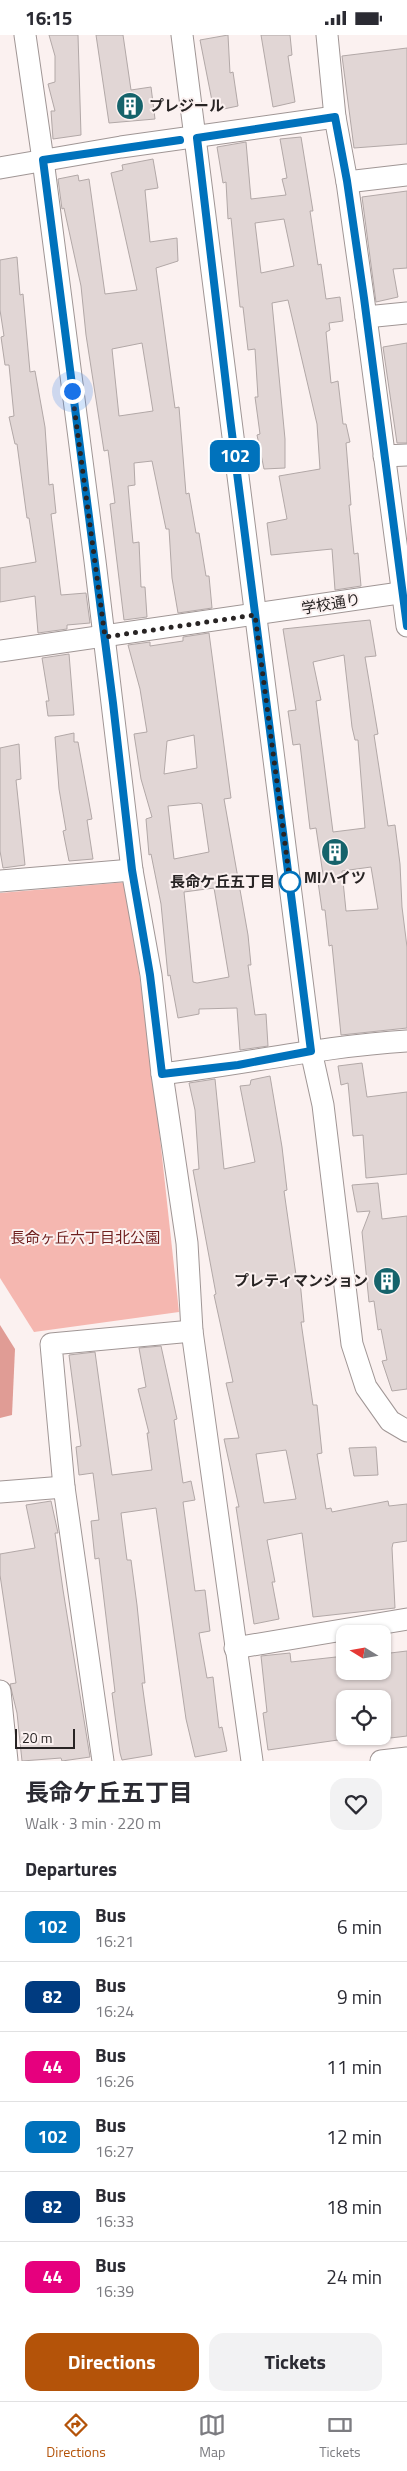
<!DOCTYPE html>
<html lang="en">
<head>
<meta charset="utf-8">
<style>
	:root { --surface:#fff; --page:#f2f2f3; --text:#2b2b33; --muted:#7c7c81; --line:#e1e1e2; --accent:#b45309 }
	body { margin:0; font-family:"Titillium Web","Noto Sans JP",sans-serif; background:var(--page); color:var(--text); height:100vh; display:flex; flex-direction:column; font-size:19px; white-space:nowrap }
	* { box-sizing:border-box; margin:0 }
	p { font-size:16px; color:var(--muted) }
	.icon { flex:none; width:28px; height:28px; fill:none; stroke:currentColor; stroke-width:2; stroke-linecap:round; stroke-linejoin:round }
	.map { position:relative; height:1726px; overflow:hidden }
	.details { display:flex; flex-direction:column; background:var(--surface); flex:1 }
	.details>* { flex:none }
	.badge { padding:0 10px; border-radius:8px; font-size:18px; line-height:32px }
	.needle { width:32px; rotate:281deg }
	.fabs { position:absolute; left:336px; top:1590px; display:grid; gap:10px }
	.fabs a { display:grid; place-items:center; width:55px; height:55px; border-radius:10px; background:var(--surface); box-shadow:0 1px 4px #0004; font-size:25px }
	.scale { position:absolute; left:15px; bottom:12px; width:60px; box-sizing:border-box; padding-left:5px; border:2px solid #282424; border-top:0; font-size:14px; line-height:18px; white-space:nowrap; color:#282424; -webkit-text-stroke:4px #fbf1f0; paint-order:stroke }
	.you { position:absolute; width:25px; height:25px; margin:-12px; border:4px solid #fff; border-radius:50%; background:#1a73e8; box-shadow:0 0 0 8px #1a73e833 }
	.map>.badge { position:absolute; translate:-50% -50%; box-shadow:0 0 0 2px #fff }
	h2 { padding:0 25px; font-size:19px; line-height:45px }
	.round { display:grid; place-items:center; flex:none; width:52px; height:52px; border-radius:15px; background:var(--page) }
	.summary { display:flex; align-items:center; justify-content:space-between; height:85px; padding:0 25px }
	h1 { font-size:24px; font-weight:700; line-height:38px }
	.primary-button { display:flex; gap:10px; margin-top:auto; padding:10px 25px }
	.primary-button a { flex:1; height:58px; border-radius:15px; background:var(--accent); color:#fff; font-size:20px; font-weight:700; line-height:58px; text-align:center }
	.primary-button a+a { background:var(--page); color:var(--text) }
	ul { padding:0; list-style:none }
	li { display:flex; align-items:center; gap:15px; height:70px; padding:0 25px; border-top:1px solid var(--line) }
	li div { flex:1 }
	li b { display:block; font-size:19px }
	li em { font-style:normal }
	li .badge { min-width:55px; font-weight:700; text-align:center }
	.status { display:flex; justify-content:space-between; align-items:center; height:35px; padding:0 25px; background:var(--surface); direction:ltr }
	.status svg { height:14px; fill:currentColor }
	.dock { display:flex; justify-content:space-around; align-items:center; height:70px; border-top:1px solid var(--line); background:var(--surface); font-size:14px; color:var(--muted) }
	.dock a { display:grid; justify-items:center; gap:2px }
	.dock .on { color:var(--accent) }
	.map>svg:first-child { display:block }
	.green { fill:#f5b7b0 }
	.forest { fill:#e09c95 }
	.building { fill:#e1d6d5; stroke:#b2a8a7; fill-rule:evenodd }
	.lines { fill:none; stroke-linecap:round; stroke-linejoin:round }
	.minor-casing { stroke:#a09695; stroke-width:23 }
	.minor { stroke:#fff; stroke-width:21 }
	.line-casing { stroke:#fff; stroke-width:11 }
	.line { stroke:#0072bc; stroke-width:8 }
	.walk { stroke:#282424; stroke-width:5; stroke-dasharray:0 9 }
	.stop-dot { fill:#fff; stroke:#0072bc; stroke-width:2.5 }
	.labels { text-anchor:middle; stroke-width:4; stroke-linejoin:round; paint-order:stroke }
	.poi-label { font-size:15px; font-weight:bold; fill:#282424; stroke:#fbf1f0; text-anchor:start }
	.street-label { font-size:15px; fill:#282424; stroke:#fbf1f0 }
	.stop-label { font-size:15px; font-weight:bold; fill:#282424; stroke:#fbf1f0; text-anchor:end }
	.park-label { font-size:15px; fill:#6f1f1e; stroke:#fbf1f0 }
</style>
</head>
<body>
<div class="status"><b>16:15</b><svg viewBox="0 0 49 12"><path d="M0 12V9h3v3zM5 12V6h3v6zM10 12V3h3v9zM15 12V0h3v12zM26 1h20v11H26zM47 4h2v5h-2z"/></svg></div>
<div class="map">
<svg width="407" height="1726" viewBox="0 0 407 1726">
	<rect width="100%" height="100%" fill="#fbf1f0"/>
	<path class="green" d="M127,847L154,1048L179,1277L34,1297L0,1243V858Z"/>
	<path class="forest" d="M0,1290L15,1314L12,1380L0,1383Z"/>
	<g class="building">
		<path d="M49,0H78L81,100L53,104L51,76H55L48,49L55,47V21Z"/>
		<path d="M96,0H123L131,55L151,52L155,84L109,88Z"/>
		<path d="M228,0L230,38L233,37L238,71L214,76L200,5Z"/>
		<path d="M261,0H290L292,20L288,21L295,67L273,72Z"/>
		<path d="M407,13V109L354,113L342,21Z"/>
		<path d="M301,102L313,176H310L318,230L321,229L326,264L340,262L343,286L329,288L330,295L326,297L331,348L338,346L343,389H346L350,407L346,408L351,470H349L354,519L358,518L361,551L335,555L332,514L271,520L267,488L287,484L279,441L320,434L317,389L288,265L272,268L285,404V433L264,434L257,400L260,399L255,362H258L255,314L248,315L243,272H240L231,183L228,184L226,147L223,148L217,112L246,107L251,164L286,160L282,144L287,143L280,104ZM284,184L294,231L261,238L255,188Z"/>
		<path d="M153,124L158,153L145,155L150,207L177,203L178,226L156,233L175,373L179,372L186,459L189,458L196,498H199L206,541H209L212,573L178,578L172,543L169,494H166L152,426L134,428L135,450L128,451L133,508L139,507L141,552H145L147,582L124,585L110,469L115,468L108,415L104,416L86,300L81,251L64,173L62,174L58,144L78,140L79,146L89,144L105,259L137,255L111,138L123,135L122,130ZM142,308L153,376L119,381L112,314Z"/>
		<path d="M407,156V233L393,234L398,262L376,267L362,162Z"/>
		<path d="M17,222L20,260L23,259L30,337L35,336L45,392L49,450L53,449L56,478L51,479L61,560L86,558L90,588L67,590V594L38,598L35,561L0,567V533L36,527L29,483H27L17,409H15L9,382L14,381L9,330H5L1,302L4,301L0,275V225Z"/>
		<path d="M407,308V408H397L383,312Z"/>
		<path d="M370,585L376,621L365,622L378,699L374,700L388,791L395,790L400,829L402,872L407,912V993L341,1000L332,910L329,911L325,875H322L318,847L324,846L316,793L310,794L300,709L293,710L288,676L296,675L283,594ZM344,620L352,692L355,705H358L365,793L333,797L316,666L321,665L313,627ZM371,832L378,874L346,876L342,836Z"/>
		<path d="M209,598L231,763L224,764L248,900L251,930H248L255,980L266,979L268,1011L240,1015L237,973L199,974V979L178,983L170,940L168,941L161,869L151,819L149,820L146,784L152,782L141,744L134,699L147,697L140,654L128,610L150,607V611L183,606V602ZM194,700L197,733L164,739L167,706ZM199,768L202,769L209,817L174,824L168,771ZM214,853L229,942L197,948L193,947L184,857Z"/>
		<path d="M69,619L74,680L48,681L46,666H49L42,623Z"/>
		<path d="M74,698V707H78L92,784L87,785L93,824L69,826L63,796L66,795L59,754L55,702Z"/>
		<path d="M19,709L21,744L16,745L25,830L3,833L0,816V713Z"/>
		<path d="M362,1028L367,1062L407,1057V1139L366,1143L363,1100L353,1101L348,1048L341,1050L338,1031Z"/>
		<path d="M270,1041L282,1112L287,1155L284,1156L297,1247L300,1246L304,1287H301L313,1370H317L322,1418L317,1419L326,1474L331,1473L332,1477L388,1466L389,1471L407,1469V1506L393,1508L392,1513L395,1573L313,1582L302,1498L267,1505L275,1547H272L279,1584L254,1589L236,1472H239L224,1404L239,1403L226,1348L233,1347L214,1260L216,1259L193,1135L199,1134L195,1075L189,1048L215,1044L224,1134L255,1127L240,1051L250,1050L251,1045ZM286,1415L296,1464L264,1468L256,1419Z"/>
		<path d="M378,1148L382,1184L407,1181V1354L392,1356L382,1326L387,1325L381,1294L378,1295L374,1266L369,1267L362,1197L370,1176L357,1177L352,1150Z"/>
		<path d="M161,1311L177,1384L174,1385L183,1448L191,1446L195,1465L183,1467L195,1556L205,1555L210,1596L199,1598L207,1643L213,1642L219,1693L222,1692L227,1716L195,1722L186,1684L156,1473L121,1478L127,1525H131L137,1570L145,1648H142L152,1720L122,1725L120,1718L112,1658L115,1657L99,1523L95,1524L91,1486L99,1485L93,1438L79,1440L76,1412L81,1411L69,1320L95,1317L112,1440L152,1435L147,1398H149L138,1354L146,1352L139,1313Z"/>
		<path d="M376,1412L378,1440L354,1441L349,1413Z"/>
		<path d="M51,1466L58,1498H55L63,1555L90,1722L62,1726L61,1723L22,1726L17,1678L10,1649L16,1648L0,1540V1519L35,1513L26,1470Z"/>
		<path d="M407,1616V1701L382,1704V1664H345V1704L268,1715L263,1678L267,1677L261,1621L290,1618L291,1627L345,1621V1636H382V1619Z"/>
	</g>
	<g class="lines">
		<g class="minor-casing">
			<g id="minor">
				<path d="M25,0L43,125L95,526L132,835L151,940L162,1039L187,1208L192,1296L252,1726"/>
				<path d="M182,0C227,338 267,677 311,1016L323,1070L352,1309L366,1352L390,1386L407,1396"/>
				<path d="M327,0L335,82L347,147L366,282L407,591"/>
				<path d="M0,133L121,112L335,82"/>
				<path d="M347,147L407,140"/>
				<path d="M366,282L407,278"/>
				<path d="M384,421L407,420"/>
				<path d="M0,616L407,557"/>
				<path d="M0,846L132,835"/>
				<path d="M162,1039C244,1029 325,1011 407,1006"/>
				<path d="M0,1457L64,1452"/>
				<path d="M235,1613L407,1584"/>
				<path d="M0,1656L7,1726"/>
				<path d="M103,1726L64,1452L51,1309L192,1296"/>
				<path d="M381,1726L407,1723"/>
			</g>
		</g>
		<use href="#minor" class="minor"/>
	</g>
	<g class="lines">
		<g class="line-casing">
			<path id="line" d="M180,105L43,125L113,668L132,835L150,940L162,1039L238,1030L311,1016L230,383L197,103L335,82L347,146L364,263L407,591"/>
		</g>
		<use href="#line" class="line"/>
		<path class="walk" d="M72,356L105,602L255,580L290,847"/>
	</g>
	<defs>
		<g id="building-disc" transform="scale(1.4375)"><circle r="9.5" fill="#15636b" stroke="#fbf1f0"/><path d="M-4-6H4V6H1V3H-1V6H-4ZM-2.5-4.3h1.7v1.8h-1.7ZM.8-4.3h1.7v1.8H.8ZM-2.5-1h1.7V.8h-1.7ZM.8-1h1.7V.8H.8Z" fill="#fff"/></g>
	</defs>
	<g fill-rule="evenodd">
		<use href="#building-disc" x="130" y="71"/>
		<use href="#building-disc" x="335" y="817"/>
		<use href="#building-disc" x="387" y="1246"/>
	</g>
	<circle class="stop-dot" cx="290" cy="847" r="10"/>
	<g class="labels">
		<g class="poi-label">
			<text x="149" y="76">プレジール</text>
			<text x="335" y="848" text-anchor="middle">MIハイツ</text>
			<text x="368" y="1251" text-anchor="end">プレティマンション</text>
		</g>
		<g class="street-label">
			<text transform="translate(331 569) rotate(-9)" y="5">学校通り</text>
		</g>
		<g class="stop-label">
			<text x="275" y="852">長命ケ丘五丁目</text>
		</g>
		<g class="park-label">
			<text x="85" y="1208">長命ヶ丘六丁目北公園</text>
		</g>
	</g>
</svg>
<div class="fabs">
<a><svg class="needle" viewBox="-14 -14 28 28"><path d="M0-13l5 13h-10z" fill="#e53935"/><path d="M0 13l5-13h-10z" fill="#7c7c81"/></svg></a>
<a><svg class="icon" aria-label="locate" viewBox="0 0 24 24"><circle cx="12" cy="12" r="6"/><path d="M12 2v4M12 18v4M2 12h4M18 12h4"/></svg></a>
</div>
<div class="scale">20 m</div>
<div class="you" style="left:72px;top:356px"></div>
<b class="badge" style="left:235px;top:421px;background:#0072bc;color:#fff">102</b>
</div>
<section class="details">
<div class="summary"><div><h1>長命ケ丘五丁目</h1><p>Walk · 3 min · 220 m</p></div><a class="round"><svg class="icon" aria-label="heart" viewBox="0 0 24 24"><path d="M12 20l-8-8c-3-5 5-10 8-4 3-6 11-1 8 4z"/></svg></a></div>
<h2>Departures</h2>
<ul>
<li><span class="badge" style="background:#0072bc;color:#fff">102</span><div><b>Bus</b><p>16:21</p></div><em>6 min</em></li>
<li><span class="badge" style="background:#003b80;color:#fff">82</span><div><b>Bus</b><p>16:24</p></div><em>9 min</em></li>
<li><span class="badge" style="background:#e6007e;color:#fff">44</span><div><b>Bus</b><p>16:26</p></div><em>11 min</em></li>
<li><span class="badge" style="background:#0072bc;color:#fff">102</span><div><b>Bus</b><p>16:27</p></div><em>12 min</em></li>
<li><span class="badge" style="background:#003b80;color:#fff">82</span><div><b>Bus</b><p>16:33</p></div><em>18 min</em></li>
<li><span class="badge" style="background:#e6007e;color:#fff">44</span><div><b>Bus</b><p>16:39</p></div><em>24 min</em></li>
</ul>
<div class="primary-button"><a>Directions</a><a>Tickets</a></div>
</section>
<nav class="dock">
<a class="on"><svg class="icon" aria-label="directions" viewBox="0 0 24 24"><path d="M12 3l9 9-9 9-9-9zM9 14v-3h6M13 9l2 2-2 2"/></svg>Directions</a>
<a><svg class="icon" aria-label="map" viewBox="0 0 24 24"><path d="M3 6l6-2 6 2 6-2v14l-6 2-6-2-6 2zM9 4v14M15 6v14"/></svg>Map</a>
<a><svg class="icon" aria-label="tickets" viewBox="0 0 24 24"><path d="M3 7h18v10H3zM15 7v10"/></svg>Tickets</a>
</nav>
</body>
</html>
